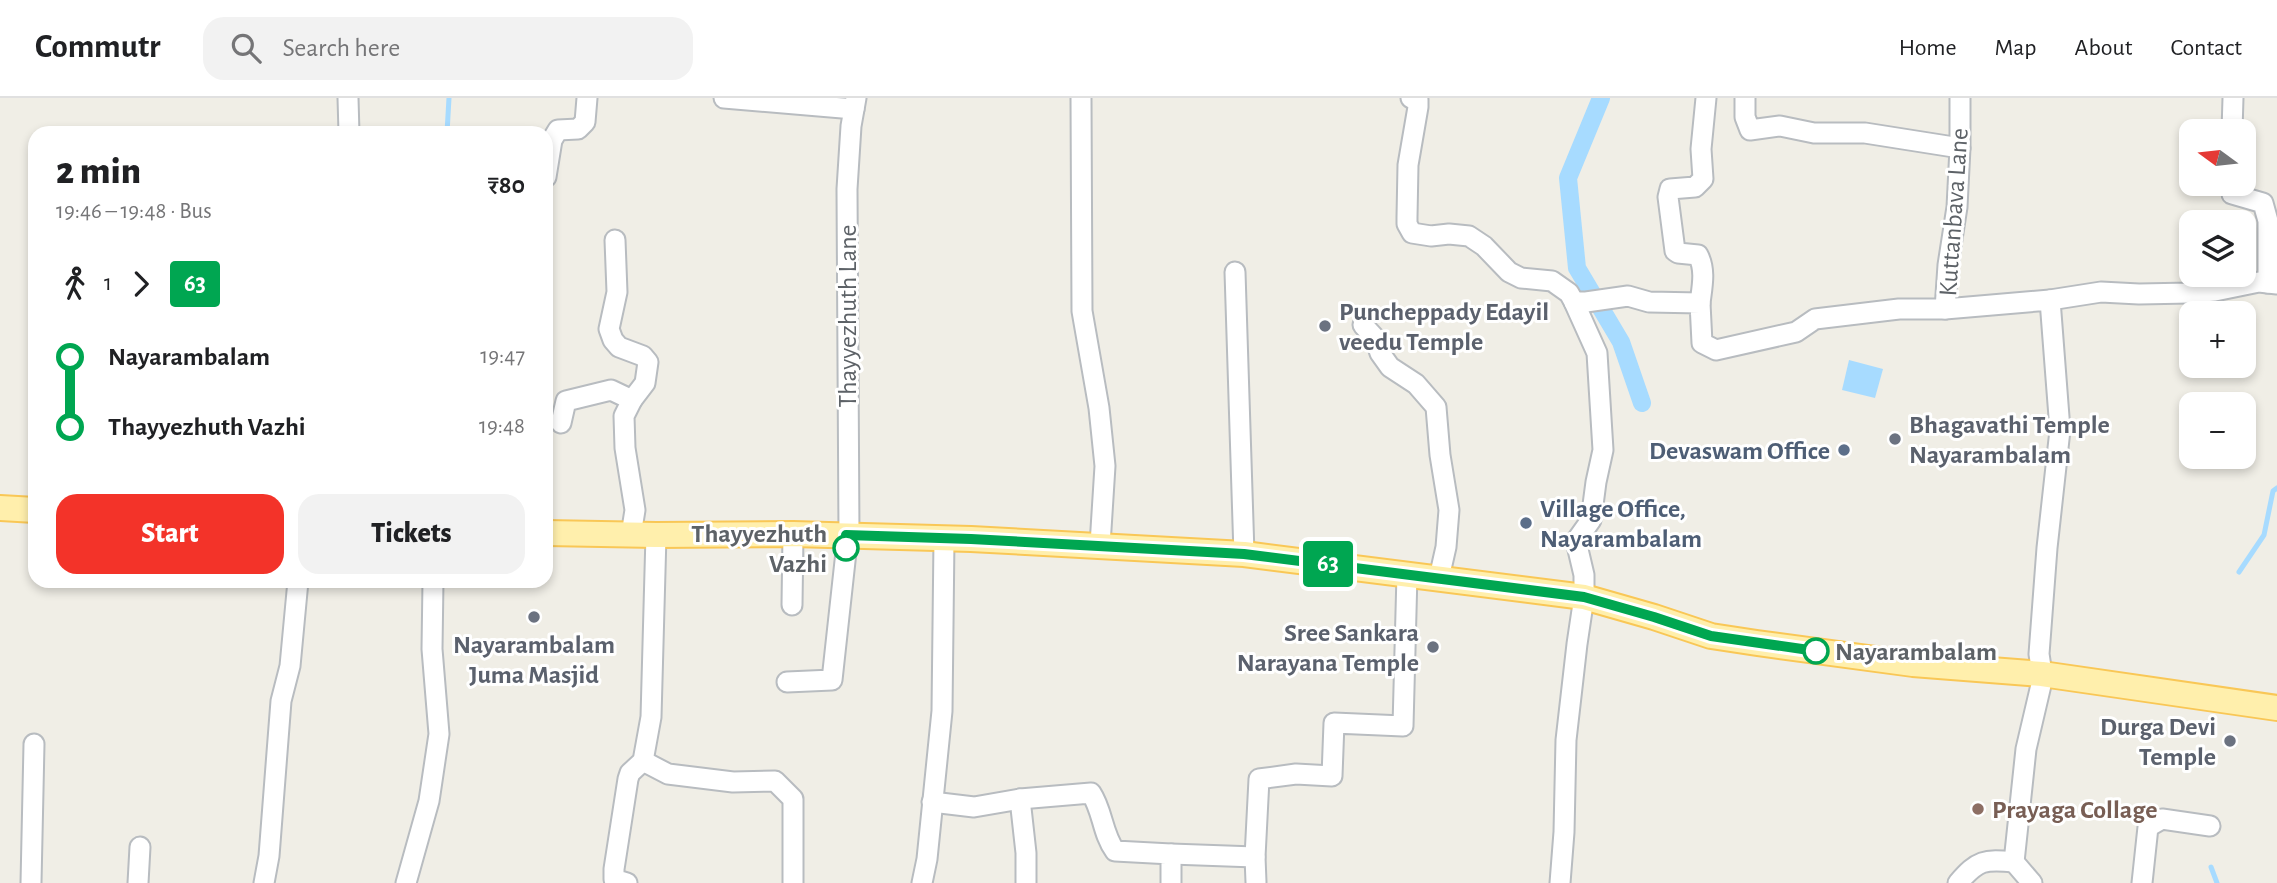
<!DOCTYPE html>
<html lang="en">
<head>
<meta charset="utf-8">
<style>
	:root { --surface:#fff; --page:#f2f2f2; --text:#202124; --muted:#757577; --line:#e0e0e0; --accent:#f33329 }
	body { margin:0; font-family:"Alegreya Sans",sans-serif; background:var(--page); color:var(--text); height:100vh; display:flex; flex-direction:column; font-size:26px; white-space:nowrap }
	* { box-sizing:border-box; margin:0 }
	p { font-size:23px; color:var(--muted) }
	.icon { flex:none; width:38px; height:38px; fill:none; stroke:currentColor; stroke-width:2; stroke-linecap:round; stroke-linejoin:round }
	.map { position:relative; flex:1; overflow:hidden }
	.side { position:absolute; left:28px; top:28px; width:525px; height:462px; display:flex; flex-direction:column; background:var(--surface); border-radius:21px; box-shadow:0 4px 10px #0003 }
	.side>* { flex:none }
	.badge { padding:0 14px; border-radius:5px; font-size:24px; line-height:46px }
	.needle { width:46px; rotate:285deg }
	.buttons { position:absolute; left:2179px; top:21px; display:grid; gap:14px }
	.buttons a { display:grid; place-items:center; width:77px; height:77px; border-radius:14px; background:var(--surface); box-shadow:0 4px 10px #0003; font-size:35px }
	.map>.badge { position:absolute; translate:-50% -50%; box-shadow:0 0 0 4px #fff }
	.legs { display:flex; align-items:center; gap:10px; height:77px; padding:0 28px; font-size:23px }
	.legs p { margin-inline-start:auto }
	.overview { display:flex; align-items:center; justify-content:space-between; height:119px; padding:0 28px }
	h1 { font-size:38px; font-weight:800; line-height:52px }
	.action { display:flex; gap:14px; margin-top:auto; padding:14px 28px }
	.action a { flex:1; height:80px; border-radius:21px; background:var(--accent); color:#fff; font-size:28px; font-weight:800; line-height:80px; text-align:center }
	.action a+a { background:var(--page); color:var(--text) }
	ul { padding:0 28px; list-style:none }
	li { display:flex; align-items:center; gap:24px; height:70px; font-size:26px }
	li i { display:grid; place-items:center; width:10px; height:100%; margin:0 9px; background:currentColor }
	li i::after { content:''; width:18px; height:18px; margin:-9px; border:5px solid; border-radius:50%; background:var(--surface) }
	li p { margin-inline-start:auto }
	li:first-child i { background:linear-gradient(#0000 50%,currentColor 0) }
	li:last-child i { background:linear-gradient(currentColor 50%,#0000 0) }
	header { display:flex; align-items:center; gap:42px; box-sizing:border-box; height:98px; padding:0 35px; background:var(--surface); border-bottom:2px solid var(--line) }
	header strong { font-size:33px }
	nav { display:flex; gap:38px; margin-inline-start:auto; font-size:24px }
	.search { width:490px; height:63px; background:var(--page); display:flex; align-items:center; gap:18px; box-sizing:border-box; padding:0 24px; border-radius:21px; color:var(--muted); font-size:26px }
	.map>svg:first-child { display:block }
	.water { fill:#a7dbff }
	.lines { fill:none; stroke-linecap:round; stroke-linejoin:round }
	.stream { stroke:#a7dbff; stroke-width:5 }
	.canal { stroke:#a7dbff; stroke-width:18 }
	.minor-casing { stroke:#b8bcc0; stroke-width:23 }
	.major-casing { stroke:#f9c756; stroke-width:28 }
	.minor { stroke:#fff; stroke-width:19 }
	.major { stroke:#ffefac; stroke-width:24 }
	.line-1-casing { stroke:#fff; stroke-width:16 }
	.line-1 { stroke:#00a651; stroke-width:10 }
	.worship-dot { fill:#6b7280; stroke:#fff; stroke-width:2.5 }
	.service-dot { fill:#5c6f8a; stroke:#fff; stroke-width:2.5 }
	.stop-1-dot { fill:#fff; stroke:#00a651; stroke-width:3.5 }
	.education-dot { fill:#8d6e63; stroke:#fff; stroke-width:2.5 }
	.labels { text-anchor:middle; stroke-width:6; stroke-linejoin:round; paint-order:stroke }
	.street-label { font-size:26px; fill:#5d6267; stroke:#fff }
	.worship-label { font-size:26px; font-weight:bold; fill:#5b616d; stroke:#fff; text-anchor:start }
	.service-label { font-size:26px; font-weight:bold; fill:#4e5e75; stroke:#fff; text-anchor:end }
	.stop-label { font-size:26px; font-weight:bold; fill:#5d6267; stroke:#fff; text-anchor:end }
	.education-label { font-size:26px; font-weight:bold; fill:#785e54; stroke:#fff; text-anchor:start }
</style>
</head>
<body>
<header>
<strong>Commutr</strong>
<div class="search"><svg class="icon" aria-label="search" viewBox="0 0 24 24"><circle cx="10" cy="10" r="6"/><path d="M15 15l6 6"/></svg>Search here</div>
<nav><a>Home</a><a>Map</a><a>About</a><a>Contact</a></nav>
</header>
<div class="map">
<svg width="2277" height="785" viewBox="0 0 2277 785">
	<rect width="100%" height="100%" fill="#f0eee6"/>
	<path class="water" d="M1849,262L1883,271L1875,300L1842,292Z"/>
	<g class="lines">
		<g class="stream">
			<path d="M447,35L449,0"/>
			<path d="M2239,474L2264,437L2273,393L2277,390"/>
			<path d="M2211,769L2217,785"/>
		</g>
		<path class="canal" d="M1601,0L1568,80L1577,170L1621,244L1642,305"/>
		<g class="minor-casing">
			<g id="minor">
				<path d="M348,0L349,35"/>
				<path d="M724,0L854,11"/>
				<path d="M1081,0L1082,213L1099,310L1105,368L1100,447"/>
				<path d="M1411,0L1418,2V9L1408,67L1407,119V126L1412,135L1431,138L1449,136L1469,138L1484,148L1509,174L1521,180L1552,183L1569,195L1574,204L1597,255L1603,352L1596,384L1591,422L1576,443L1584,477V499L1577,546L1566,642L1564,734L1560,785"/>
				<path d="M1745,0V19L1750,32L1780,28L1814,35H1865L1960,50"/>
				<path d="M2232,33L2233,0"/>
				<path d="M546,79L552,42L558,32L578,31L585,24L587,0"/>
				<path d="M2232,86V96L2263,105L2268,123V185"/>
				<path d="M615,142L617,194L609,231L613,242L619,249L643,258L648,264L645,285L632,302"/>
				<path d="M1235,174L1244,456"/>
				<path d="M2050,202L2101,194L2139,196L2190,195L2215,193L2259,184L2277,186"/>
				<path d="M1574,204H1586L1628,198L1649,204L1700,205L1702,245L1716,252L1796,234L1815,221L1899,211H1945"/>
				<path d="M1700,205C1702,189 1706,172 1698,157L1678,155L1675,153L1668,99L1670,91L1695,89L1703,81L1701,51L1706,0"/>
				<path d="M1363,227L1375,240L1380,255L1390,269L1416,286L1436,309L1440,357L1449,412L1446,449L1439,480"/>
				<path d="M561,325L566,303L611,292L632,302L624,318L625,350L635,412L631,437"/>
				<path d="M849,437L847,91L851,28L856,0"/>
				<path d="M792,507L793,436"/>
				<path d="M787,584L832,582L846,454V437"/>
				<path d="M643,663L668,676L733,684L775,683L793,701V785"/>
				<path d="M1020,701L1026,755V785"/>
				<path d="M932,704L974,709L1020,701L1091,695C1103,713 1102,735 1115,753L1171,756V785"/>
				<path d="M1171,756L1255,759L1259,681L1296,676L1332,678L1334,625L1403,628L1407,476"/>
				<path d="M1255,759L1256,784"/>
				<path d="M2014,764L2032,785"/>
				<path d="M31,785L34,646"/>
				<path d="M138,785L140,749"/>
				<path d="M264,785L269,758L281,603L290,568L298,483"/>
				<path d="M406,785L429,703L439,636L432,551L433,483"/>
				<path d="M627,785L614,781V771L628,681L630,675L643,663L651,619L656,437"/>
				<path d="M922,785L927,761L942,613L944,441"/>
				<path d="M1958,785C1978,762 1984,761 2014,764L2026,651L2041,587L2042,576L2039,556L2047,450L2060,332L2050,202L1945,211L1948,167L1957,109L1960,50V0"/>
				<path d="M2142,785L2148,729L2162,721L2210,728"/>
			</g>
		</g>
		<g class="major-casing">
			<g id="major">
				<path d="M0,410L35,412"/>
				<path d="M546,435L656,437L793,436L971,441L1244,456L1584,499L1654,519L1711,538L1757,545L1913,566L2042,576L2277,610"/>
			</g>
		</g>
		<use href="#minor" class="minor"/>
		<use href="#major" class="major"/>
	</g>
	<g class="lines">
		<g class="line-1-casing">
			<path id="line-1" d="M846,450V437L971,441L1244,456L1584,499L1654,519L1711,538L1816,553"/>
		</g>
		<use href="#line-1" class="line-1"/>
	</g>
	<g class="worship-dot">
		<circle cx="1325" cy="228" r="7"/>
		<circle cx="1895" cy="341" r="7"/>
		<circle cx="534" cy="519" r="7"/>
		<circle cx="1433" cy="549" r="7"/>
		<circle cx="2230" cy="643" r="7"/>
	</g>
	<g class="service-dot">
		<circle cx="1844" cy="352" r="7"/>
		<circle cx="1526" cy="425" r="7"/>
	</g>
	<g class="stop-1-dot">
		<circle cx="846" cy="450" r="12"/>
		<circle cx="1816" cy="553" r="12"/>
	</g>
	<circle class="education-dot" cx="1978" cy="711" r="7"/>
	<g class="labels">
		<g class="street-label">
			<text transform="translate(1953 114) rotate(-86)" y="9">Kuttanbava Lane</text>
			<text transform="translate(847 218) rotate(-90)" y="9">Thayyezhuth Lane</text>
		</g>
		<g class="worship-label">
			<text x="1339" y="222">Puncheppady Edayil<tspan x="1339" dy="30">veedu Temple</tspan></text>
			<text x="1909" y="335">Bhagavathi Temple<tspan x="1909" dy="30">Nayarambalam</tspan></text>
			<text x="1419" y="543" text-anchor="end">Sree Sankara<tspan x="1419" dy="30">Narayana Temple</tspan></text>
			<text x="534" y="555" text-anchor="middle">Nayarambalam<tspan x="534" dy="30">Juma Masjid</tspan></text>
			<text x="2216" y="637" text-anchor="end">Durga Devi<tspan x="2216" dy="30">Temple</tspan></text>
		</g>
		<g class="service-label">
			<text x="1830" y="361">Devaswam Office</text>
			<text x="1540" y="419" text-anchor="start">Village Office,<tspan x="1540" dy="30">Nayarambalam</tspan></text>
		</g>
		<g class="stop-label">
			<text x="827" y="444">Thayyezhuth<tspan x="827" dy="30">Vazhi</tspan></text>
			<text x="1835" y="562" text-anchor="start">Nayarambalam</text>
		</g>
		<g class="education-label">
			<text x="1992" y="720">Prayaga Collage</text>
		</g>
	</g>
</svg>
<div class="buttons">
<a><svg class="needle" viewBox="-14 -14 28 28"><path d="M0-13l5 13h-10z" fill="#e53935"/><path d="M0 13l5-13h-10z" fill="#757577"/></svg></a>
<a><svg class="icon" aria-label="layers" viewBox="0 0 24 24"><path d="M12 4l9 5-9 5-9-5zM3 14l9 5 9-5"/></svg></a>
<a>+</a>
<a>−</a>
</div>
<b class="badge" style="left:1328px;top:466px;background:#00a651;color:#fff">63</b>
<section class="side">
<div class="overview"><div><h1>2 min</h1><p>19:46 – 19:48 · Bus</p></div><b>₹80</b></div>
<div class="legs"><svg class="icon" aria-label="walk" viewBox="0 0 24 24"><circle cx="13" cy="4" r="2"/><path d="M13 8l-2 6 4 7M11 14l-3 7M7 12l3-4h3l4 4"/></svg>1<svg class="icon" aria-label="forward" viewBox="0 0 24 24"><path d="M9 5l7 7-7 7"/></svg><b class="badge" style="background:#00a651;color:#fff">63</b></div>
<ul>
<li><i style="color:#00a651"></i><b>Nayarambalam</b><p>19:47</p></li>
<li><i style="color:#00a651"></i><b>Thayyezhuth Vazhi</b><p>19:48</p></li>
</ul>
<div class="action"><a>Start</a><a>Tickets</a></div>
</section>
</div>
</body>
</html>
